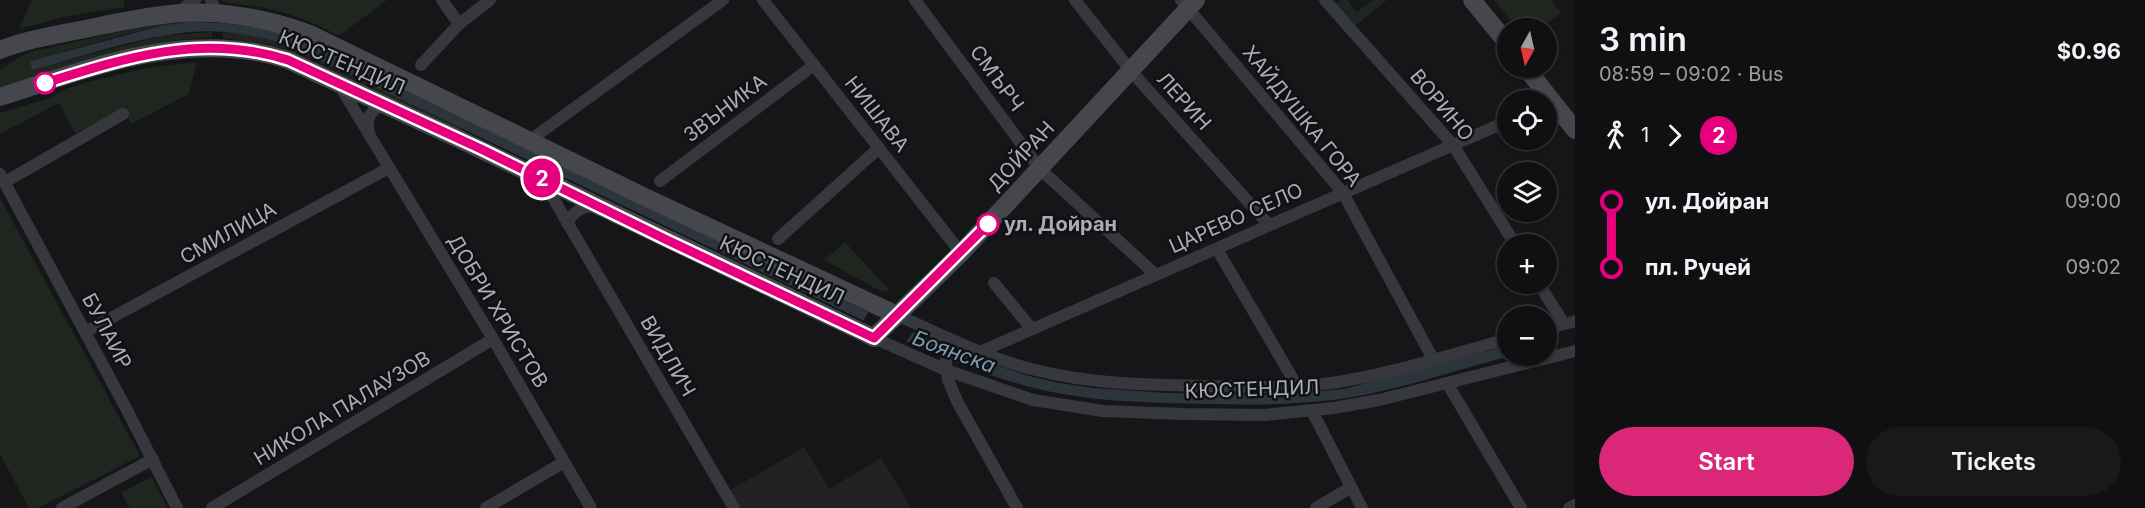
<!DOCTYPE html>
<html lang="en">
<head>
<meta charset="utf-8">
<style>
	:root { --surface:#101012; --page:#19191b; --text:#f1f3f6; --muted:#9c9d9f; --line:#303032; --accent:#db2777 }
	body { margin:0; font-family:Inter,sans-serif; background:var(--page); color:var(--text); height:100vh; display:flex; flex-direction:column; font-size:22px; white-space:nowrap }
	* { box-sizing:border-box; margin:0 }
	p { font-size:20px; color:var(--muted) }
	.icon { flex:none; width:33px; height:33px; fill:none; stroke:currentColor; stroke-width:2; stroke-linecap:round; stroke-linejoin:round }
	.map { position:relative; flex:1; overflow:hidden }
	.drawer { display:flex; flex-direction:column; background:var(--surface); width:570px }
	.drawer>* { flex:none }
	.badge { padding:0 12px; border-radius:20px; font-size:21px; line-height:39px }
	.needle { width:39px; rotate:188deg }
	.controls { position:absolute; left:1497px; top:18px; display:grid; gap:12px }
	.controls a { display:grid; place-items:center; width:60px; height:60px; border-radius:50%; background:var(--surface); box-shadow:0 2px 4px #0004,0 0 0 2px var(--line); font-size:30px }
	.map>.badge { position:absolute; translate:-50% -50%; box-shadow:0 0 0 3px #fff }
	.legs { display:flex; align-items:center; gap:9px; height:66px; padding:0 24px; font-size:20px }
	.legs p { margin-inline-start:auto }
	.summary { display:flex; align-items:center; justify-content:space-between; height:102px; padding:0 24px }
	h1 { font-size:33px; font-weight:600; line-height:45px }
	.button { display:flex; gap:12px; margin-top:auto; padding:12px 24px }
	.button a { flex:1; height:69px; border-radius:36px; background:var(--accent); color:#fff; font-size:24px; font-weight:600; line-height:69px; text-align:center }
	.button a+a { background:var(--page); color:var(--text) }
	ul { padding:0 24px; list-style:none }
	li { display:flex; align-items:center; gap:21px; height:66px; font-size:22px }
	li i { display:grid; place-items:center; width:9px; height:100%; margin:0 8px; background:currentColor }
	li i::after { content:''; width:15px; height:15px; margin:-8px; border:4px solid; border-radius:50%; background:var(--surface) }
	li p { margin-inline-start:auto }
	li:first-child i { background:linear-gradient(#0000 50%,currentColor 0) }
	li:last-child i { background:linear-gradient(currentColor 50%,#0000 0) }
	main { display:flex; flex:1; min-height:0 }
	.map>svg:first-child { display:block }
	.built { fill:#222225 }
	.green { fill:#1e261f }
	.water { fill:#2c353c }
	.pier { fill:#161618 }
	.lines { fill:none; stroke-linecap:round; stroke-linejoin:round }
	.street { stroke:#37383d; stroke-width:12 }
	.secondary { stroke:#45474d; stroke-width:18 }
	.street-bridge { stroke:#37383d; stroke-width:12 }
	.secondary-bridge { stroke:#45474d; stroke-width:18 }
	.line-1-casing { stroke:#fff; stroke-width:14 }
	.line-1 { stroke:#e6007e; stroke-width:9 }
	.stop-1-dot { fill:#fff; stroke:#e6007e; stroke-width:3 }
	.labels { text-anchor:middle; stroke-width:5; stroke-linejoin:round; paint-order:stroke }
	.street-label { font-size:20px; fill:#a8adb8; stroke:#111113 }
	.stop-label { font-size:20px; font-weight:bold; fill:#a8adb8; stroke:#111113; text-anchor:start }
	.water-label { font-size:21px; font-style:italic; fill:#7f9bb3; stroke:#111113 }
</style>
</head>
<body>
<main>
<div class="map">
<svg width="1575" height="508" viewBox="0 0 1575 508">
	<rect width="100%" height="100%" fill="#161618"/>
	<path class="built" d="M804,447L829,489L881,458L911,508H739L729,491Z"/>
	<g class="green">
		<path d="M32,0H123L125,7L63,17L19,29Z"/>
		<path d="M221,0H387L339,36C300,15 271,7 227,3Z"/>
		<path d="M1341,0H1347L1357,12L1373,0H1387L1355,26L1336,4Z"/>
		<path d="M1494,0H1552L1561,13L1542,28H1517Z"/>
		<path d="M192,18L212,22C150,23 90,45 31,61L32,70L161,36L212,32V37C139,41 69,68 0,87V70L19,57L35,51L163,22Z"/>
		<path d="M223,32L257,36L283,43L462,128L461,131L305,56L268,44L223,38Z"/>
		<path d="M197,62L189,94L131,124L124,108L75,134L59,103L0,134V113L53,97L66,89L84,83L146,68Z"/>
		<path d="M0,198L140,456L38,508H29L0,454Z"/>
		<path d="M845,242L889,290L882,292L824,260Z"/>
		<path d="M151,477L168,508H130L121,493Z"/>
	</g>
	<path class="water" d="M188,22C232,22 270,27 310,43L868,312L966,355L1029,376L1059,383L1094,388L1167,393L1278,395L1344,389L1507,346L1508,356H1510C1456,370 1402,389 1347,398C1300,405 1254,405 1206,404C1157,403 1105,402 1057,393C1005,383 954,362 906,341L283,43C264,38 245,34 225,32C167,26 89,55 32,70L30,61L161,26Z"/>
	<path class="pier" d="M870,310L915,330L904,344L861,324Z"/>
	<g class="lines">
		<g class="street">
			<path d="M211,0L217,14"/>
			<path d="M442,0L459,24"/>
			<path d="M763,0L961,253"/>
			<path d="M915,0L1040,169L1156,275"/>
			<path d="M1075,0L1131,71L1269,225"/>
			<path d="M1181,0L1343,193L1433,359"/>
			<path d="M1325,0L1453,145L1515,244"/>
			<path d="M177,13L195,0"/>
			<path d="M421,65L459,24L490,0"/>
			<path d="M338,83L493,339L591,508"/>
			<path d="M369,133C365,119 371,109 384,104"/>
			<path d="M529,141L723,0"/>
			<path d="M0,174L127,410L177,508"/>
			<path d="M542,179L734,508"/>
			<path d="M660,181L814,65"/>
			<path d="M5,182L123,114"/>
			<path d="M567,223C575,210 582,207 597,205"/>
			<path d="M778,239L879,148"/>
			<path d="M1217,249L1297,386"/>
			<path d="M994,283L1031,328"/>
			<path d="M1539,284L1564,324"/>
			<path d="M897,315C942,335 988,359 1036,370C1090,384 1148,385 1204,386C1246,387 1288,389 1331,383C1391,374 1449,355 1508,339"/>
			<path d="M1546,329L1575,321"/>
			<path d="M85,332L389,168"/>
			<path d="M874,338L946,370L1033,400L1103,411L1183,414L1264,415L1334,408L1379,400L1575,351"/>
			<path d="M980,352L1508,121"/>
			<path d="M946,367L948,380L958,403L1017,508"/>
			<path d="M1447,383L1521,508"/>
			<path d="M1312,411L1362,508"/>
			<path d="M62,508L153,459"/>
			<path d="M212,508L493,339"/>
			<path d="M486,508L564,462"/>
			<path d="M1316,508L1350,488"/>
			<path d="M1569,508L1575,505"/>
		</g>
		<g class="secondary">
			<path d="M1472,0L1508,44"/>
			<path d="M0,50C27,39 56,35 85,29C110,24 136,18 162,15C211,8 266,17 312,35L647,198L897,315"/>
			<path d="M1526,68L1575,130"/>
			<path d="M0,97C94,67 189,28 288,60L461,140L860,331L874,338L877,334"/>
			<path d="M893,319L961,253L1196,0"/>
		</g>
		<path class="street-bridge" d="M946,367L947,343"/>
		<path class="secondary-bridge" d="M877,334L893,319"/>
	</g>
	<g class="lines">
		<g class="line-1-casing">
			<path id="line-1" d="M45,83C127,57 204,33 288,60L481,149L667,240L874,338L988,224"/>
		</g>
		<use href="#line-1" class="line-1"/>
	</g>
	<g class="stop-1-dot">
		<circle cx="45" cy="83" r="10"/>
		<circle cx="988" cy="224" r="10"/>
	</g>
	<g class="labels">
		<g class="street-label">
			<text transform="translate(342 62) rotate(23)" y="7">КЮСТЕНДИЛ</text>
			<text transform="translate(997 78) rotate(54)" y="7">СМЪРЧ</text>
			<text transform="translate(1184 101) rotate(48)" y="7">ЛЕРИН</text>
			<text transform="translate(1442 105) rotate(50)" y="7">ВОРИНО</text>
			<text transform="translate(725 108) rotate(-37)" y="7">ЗВЪНИКА</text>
			<text transform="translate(877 114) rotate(52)" y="7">НИШАВА</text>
			<text transform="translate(1302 116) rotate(51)" y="7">ХАЙДУШКА ГОРА</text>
			<text transform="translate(1021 156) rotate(-47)" y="7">ДОЙРАН</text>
			<text transform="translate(1236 218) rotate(-24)" y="7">ЦАРЕВО СЕЛО</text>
			<text transform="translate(228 233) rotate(-29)" y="7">СМИЛИЦА</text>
			<text transform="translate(782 270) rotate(25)" y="7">КЮСТЕНДИЛ</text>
			<text transform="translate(498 311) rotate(59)" y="7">ДОБРИ ХРИСТОВ</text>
			<text transform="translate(107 331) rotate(62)" y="7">БУЛАИР</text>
			<text transform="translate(668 356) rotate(60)" y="7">ВИДЛИЧ</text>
			<text transform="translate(1252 389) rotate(-2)" y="7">КЮСТЕНДИЛ</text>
			<text transform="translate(342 408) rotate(-31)" y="7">НИКОЛА ПАЛАУЗОВ</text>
		</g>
		<g class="stop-label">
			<text x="1004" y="231">ул. Дойран</text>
		</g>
		<g class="water-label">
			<text transform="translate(954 352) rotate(20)" y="7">Боянска</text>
		</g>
	</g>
</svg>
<div class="controls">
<a><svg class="needle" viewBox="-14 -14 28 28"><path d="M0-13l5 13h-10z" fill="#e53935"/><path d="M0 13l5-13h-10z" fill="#9c9d9f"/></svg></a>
<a><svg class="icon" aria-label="locate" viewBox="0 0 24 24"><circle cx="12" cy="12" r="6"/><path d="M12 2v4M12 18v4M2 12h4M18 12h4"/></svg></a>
<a><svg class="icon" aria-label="layers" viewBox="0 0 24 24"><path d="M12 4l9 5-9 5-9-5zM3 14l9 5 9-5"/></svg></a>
<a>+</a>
<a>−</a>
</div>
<b class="badge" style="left:542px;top:178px;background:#e6007e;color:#fff">2</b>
</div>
<section class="drawer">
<div class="summary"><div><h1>3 min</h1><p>08:59 – 09:02 · Bus</p></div><b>$0.96</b></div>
<div class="legs"><svg class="icon" aria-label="walk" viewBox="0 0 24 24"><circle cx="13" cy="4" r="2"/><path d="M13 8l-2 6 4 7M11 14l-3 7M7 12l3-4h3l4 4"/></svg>1<svg class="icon" aria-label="forward" viewBox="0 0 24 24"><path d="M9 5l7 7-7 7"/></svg><b class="badge" style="background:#e6007e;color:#fff">2</b></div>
<ul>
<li><i style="color:#e6007e"></i><b>ул. Дойран</b><p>09:00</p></li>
<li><i style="color:#e6007e"></i><b>пл. Ручей</b><p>09:02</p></li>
</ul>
<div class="button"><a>Start</a><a>Tickets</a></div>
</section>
</main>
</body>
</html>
